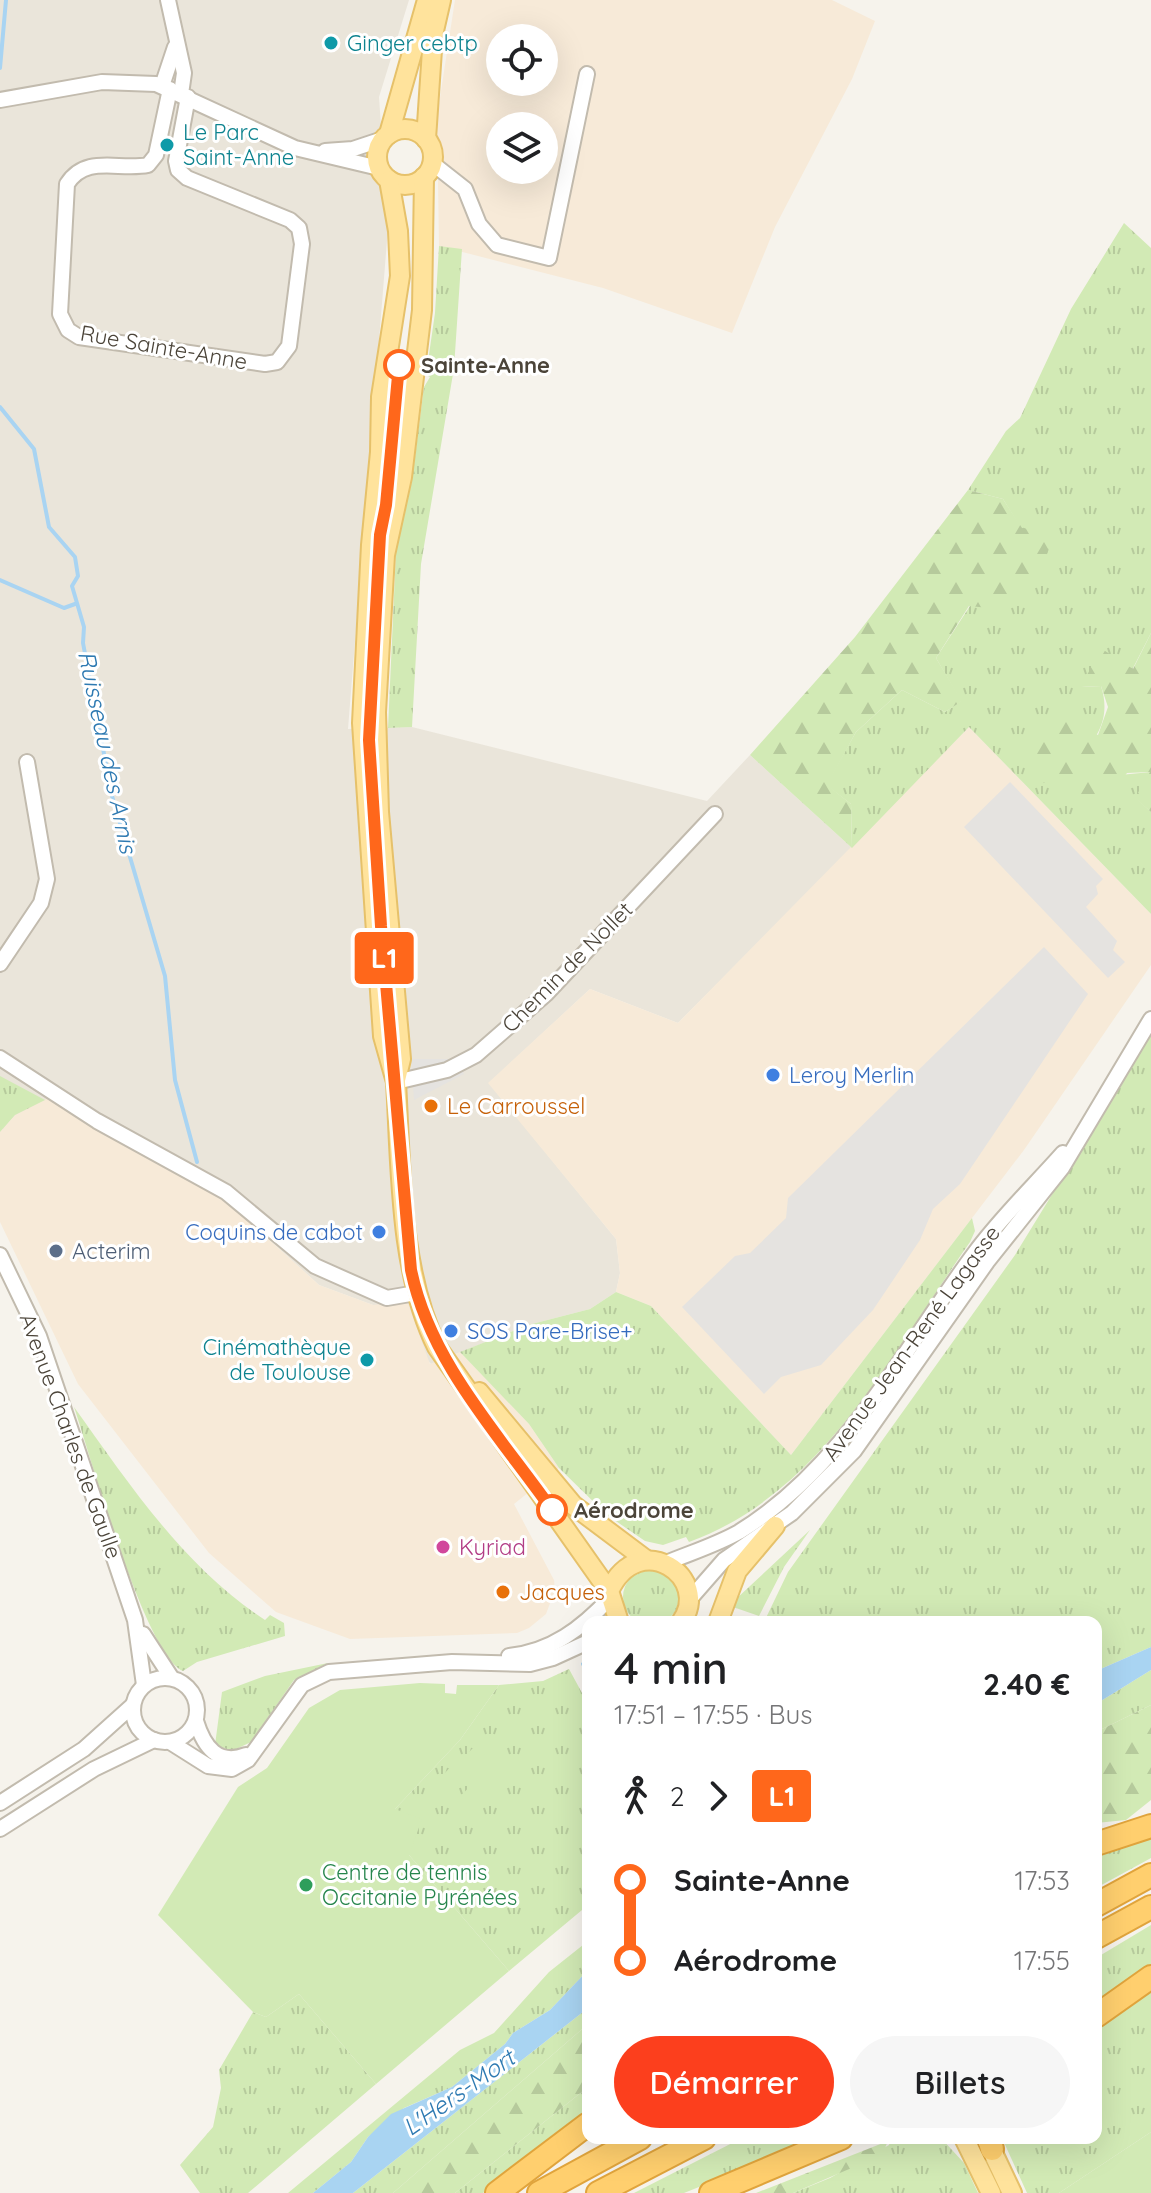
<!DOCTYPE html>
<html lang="fr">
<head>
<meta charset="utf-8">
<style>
	:root { --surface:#fff; --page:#f6f6f6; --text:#202124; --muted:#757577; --accent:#fc3f1d }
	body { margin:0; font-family:Quicksand,sans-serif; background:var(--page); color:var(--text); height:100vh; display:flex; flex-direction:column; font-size:30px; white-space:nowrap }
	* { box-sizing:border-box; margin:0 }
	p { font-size:26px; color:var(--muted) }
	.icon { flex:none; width:44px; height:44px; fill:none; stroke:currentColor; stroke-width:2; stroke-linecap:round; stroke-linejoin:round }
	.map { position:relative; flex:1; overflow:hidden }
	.panel { position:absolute; left:582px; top:1616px; width:520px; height:528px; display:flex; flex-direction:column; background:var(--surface); border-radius:16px; box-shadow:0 8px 32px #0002 }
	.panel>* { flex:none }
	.badge { padding:0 16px; border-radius:6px; font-size:28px; line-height:52px }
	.buttons { position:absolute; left:486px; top:24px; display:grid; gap:16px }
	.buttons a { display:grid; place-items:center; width:72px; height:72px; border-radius:50%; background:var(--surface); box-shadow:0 8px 32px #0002; font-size:40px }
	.map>.badge { position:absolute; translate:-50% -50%; box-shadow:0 0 0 4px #fff }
	.legs { display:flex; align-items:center; gap:12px; height:88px; padding:0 32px; font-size:26px }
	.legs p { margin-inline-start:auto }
	.summary { display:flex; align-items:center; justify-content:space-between; height:136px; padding:0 32px }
	h1 { font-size:44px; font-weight:600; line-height:60px }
	.action { display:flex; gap:16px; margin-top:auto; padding:16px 32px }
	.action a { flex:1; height:92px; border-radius:48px; background:var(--accent); color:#fff; font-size:32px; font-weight:600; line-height:92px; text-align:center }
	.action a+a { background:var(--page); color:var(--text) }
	ul { padding:0 32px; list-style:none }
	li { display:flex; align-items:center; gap:28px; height:80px; font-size:30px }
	li i { display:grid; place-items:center; width:12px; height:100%; margin:0 10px; background:currentColor }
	li i::after { content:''; width:20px; height:20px; margin:-10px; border:6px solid; border-radius:50%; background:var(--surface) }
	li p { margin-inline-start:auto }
	li:first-child i { background:linear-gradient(#0000 50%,currentColor 0) }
	li:last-child i { background:linear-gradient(currentColor 50%,#0000 0) }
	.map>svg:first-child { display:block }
	.residential { fill:#eae5da }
	.commercial { fill:#f7ead8; fill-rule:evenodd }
	.grass { fill:url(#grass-tufts) }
	.forest { fill:url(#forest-firs) }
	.green { fill:#d2eab5 }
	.parking { fill:#e5e3e0 }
	.water { fill:#a9d4f2 }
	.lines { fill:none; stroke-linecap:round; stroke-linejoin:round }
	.stream { stroke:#a9d4f2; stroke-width:4 }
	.minor-casing { stroke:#c2bbae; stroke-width:18 }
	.major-casing { stroke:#e6c16a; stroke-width:22 }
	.highway-casing { stroke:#e0a43c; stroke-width:26 }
	.minor { stroke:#fff; stroke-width:14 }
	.major { stroke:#ffe39c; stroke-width:18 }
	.highway { stroke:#ffcf6e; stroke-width:22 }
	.line-1-casing { stroke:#fff; stroke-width:18 }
	.line-1 { stroke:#ff671b; stroke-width:12 }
	.culture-dot { fill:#0f9aa8; stroke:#fff; stroke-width:3 }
	.stop-1-dot { fill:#fff; stroke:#ff671b; stroke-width:4 }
	.shop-dot { fill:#3f7fe0; stroke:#fff; stroke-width:3 }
	.food-dot { fill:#e8710a; stroke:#fff; stroke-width:3 }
	.service-dot { fill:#5c6f8a; stroke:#fff; stroke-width:3 }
	.hotel-dot { fill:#d1479c; stroke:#fff; stroke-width:3 }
	.leisure-dot { fill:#2e9e5b; stroke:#fff; stroke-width:3 }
	.labels { text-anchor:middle; stroke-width:6; stroke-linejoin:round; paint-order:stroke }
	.culture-label { font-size:22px; fill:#0d838f; stroke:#fff; text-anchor:start }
	.street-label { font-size:22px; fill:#4b4439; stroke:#fff }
	.stop-label { font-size:22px; font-weight:bold; fill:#4b4439; stroke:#fff; text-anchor:start }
	.shop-label { font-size:22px; fill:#366cbe; stroke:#fff; text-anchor:start }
	.food-label { font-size:22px; fill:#c56008; stroke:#fff; text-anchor:start }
	.service-label { font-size:22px; fill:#4e5e75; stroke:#fff; text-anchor:start }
	.hotel-label { font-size:22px; fill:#b23c85; stroke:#fff; text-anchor:start }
	.leisure-label { font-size:22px; fill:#27864d; stroke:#fff; text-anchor:start }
	.water-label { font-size:24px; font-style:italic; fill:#2e7ab2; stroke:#fff }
</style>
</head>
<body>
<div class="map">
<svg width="1151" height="2193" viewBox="0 0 1151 2193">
	<defs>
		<pattern id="grass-tufts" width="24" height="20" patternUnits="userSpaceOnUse" patternTransform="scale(2)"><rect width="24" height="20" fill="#d2eab5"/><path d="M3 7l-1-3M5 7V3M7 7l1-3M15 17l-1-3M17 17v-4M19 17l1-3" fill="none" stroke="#b6ca9c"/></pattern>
		<pattern id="forest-firs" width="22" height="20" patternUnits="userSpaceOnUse" patternTransform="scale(2)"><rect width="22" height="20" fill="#d2eab5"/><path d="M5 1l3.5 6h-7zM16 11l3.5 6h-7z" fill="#b6ca9c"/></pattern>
	</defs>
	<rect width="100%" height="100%" fill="#f6f3ec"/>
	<path class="residential" d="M0,0H409L379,97L388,228L348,729L412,727L707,801L750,755L852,848L678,1023L590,989L489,1083L616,1239L620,1273L616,1292L590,1309L528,1325L431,1364L373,1305L319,1285L198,1175L15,1115L0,1132Z"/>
	<g class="commercial">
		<path d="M455,0H832L875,21L852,79L775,227L732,333L603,288L439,246L437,117ZM500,38H544V82H500ZM500,126H544V170H500Z"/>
		<path d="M969,727L1151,914V965L1024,1150L791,1455L651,1306L616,1292L620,1273L616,1239L488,1083L590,989L678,1023Z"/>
		<path d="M50,1097L198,1175L319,1285L373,1305L407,1301L430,1364L460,1352L500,1393L529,1424L559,1468L514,1504L554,1580L555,1590L546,1614L529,1628L517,1633L350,1639L276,1612L209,1553L78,1384L0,1222V1132L15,1115Z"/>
	</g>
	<g class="grass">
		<path d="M1124,223L1151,248V633L1132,670L1081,687L1101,686C1115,730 1084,751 1057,781L1151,772L1136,798L1151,812V914L969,727L852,848L851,804L826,785L856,732L902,690L945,712L961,701L936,658L1021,528L1003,499L968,490L1006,431L1020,418L1071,309Z"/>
		<path d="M439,246L462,249L454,368L421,564L412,727L388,728L396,552L412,480L424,387L430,377L426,375L435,313Z"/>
		<path d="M1151,1033V1647L1096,1671V1622H764L788,1572L1015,1255Z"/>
		<path d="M0,1076L45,1100L15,1115L0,1132Z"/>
		<path d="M972,1218L975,1231L970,1242C893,1352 822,1494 689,1542L686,1537L663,1545L645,1541L607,1515L559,1468L529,1424L460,1352L528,1325L590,1309L616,1292L651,1306L791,1455Z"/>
		<path d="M74,1407C130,1485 184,1567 265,1620L270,1615L284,1623L285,1636L197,1662L183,1671C145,1655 90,1454 74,1407Z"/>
		<path d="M810,1530L784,1567L759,1616L733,1607L736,1599Z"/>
		<circle cx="651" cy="1597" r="28"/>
		<path d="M328,1663L294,1680L251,1742L232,1751L215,1745L222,1692L265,1676Z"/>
		<path d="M569,1669L588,1704V1905L509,1971L409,1855L395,1809L460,1740L499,1685L543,1681Z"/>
		<path d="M1151,1670V1705L1096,1732V1704Z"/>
		<path d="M1151,1837V1858L1096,1888V1855Z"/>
		<path d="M1151,1925V1968L1096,2007V1958Z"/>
		<path d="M588,1941V1970L550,2010L513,2033L505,2044L452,2087L404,2108L368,2137L351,2162L313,2193H288L460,2050L494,2033L549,1972Z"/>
		<path d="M1151,1989V2132L1059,2193H1027L1002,2138H1096V2027Z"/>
		<path d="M299,1994L376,2084L248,2193H200L180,2165L213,2127L221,2088L219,2070L253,2012L266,2017Z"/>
		<path d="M588,2008V2024L393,2193H353Z"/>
		<path d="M588,2087V2112L483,2193H455Z"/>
		<path d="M742,2138H822L684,2193H634Z"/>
		<path d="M891,2138H941L964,2163L978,2193H793L830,2178L889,2145Z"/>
	</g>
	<g class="forest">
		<path d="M968,490L1003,499L1022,528L1055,532L1042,567L1009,610L969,606L936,658L962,701L945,712L902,690L856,732L827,785L851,804L852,848L750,755L855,637Z"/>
		<path d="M1151,633V812L1135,798L1150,772L1127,773L1110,795L1066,797L1057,781L1037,784L1022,753L1055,713L1098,735L1108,707L1101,686L1080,687L1102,649L1133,669Z"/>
		<path d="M1151,1705V1800L1126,1820L1096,1823V1732Z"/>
		<path d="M588,2024V2087L455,2193H393Z"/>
		<path d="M888,2141L882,2155L793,2193H756Z"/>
	</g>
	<g class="green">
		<path d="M420,1683L445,1684V1693L456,1694L457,1685H499L460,1740L395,1809L422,1819L409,1855L509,1971L376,2084L299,1994L266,2017L253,2012L158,1915L238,1787L267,1768L309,1708L340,1690Z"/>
		<path d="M475,1746L504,1772L490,1787L461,1760Z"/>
		<path d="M456,1761L471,1775L444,1804L429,1790Z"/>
		<path d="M476,1780L490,1793L464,1822L449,1808Z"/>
		<path d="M1151,2132V2193H1059Z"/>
	</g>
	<g class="parking">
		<path d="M1010,782L1103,879L1096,886L1098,894L1086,907L1117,941L1113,950L1125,962L1108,978L964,827Z"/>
		<path d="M1044,947L1088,994L960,1184L933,1209L920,1240L873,1310L821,1365L781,1377L764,1394L682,1307L735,1256L750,1253L786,1218L788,1198Z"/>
		<path d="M411,1059H456L464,1074L414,1100Z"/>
	</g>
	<g class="water">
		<path d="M1151,1647V1670L1096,1704V1671Z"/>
		<path d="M588,1970V2008L353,2193H313L351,2162L368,2137L391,2114L452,2087L505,2044L513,2033L550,2010Z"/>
	</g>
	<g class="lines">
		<g class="stream">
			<path d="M0,68L6,0"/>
			<path d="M0,407L34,449L49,527L75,557L78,576L72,586L84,627L83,643L112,796L165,976L175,1080L197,1162"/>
			<path d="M0,580L64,608L75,604"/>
			<path d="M583,1664L588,1672"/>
		</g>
		<g class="minor-casing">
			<g id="minor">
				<path d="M168,0L184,73L181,94"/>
				<path d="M162,86L175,47"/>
				<path d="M170,89L156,155L148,165C119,171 86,154 67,184L60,314L68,330L79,337L265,364L277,362L289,346L302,244L299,228L290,220L187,178L178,170L176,161L188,97"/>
				<path d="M0,100L102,82L156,84L295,148L379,168"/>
				<path d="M325,151L353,149L383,139"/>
				<path d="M432,163L465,189L479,224L497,245L549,258L587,74"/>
				<path d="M0,964L41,903L47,879L27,762"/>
				<path d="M0,1058L97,1121L226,1192L315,1266L387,1298L416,1293"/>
				<path d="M396,1082L447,1070L476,1055L546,994L715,814"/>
				<path d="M0,1255L39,1336L135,1620L144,1685"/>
				<path d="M666,1563C690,1553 716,1545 739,1532C845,1467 902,1351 974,1254C1001,1217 1033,1187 1063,1153"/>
				<path d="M689,1600L724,1560L792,1513L854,1451L987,1262L1062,1168L1151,1019"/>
				<path d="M143,1634L171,1677"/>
				<path d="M509,1656C551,1652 582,1628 610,1598"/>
				<circle cx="165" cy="1710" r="32"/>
				<path d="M196,1721C204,1747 218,1766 246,1755"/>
				<path d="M170,1742L208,1766L232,1769L248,1760L302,1685L329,1672L452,1662L530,1664L553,1658L588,1642"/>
				<path d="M0,1803L84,1749L133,1705"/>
				<path d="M0,1829L94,1769L154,1740"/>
			</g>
		</g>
		<g class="major-casing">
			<g id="major">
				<circle cx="405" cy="157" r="28"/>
				<path d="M389,134L427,0"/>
				<path d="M426,139L433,35L441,0"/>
				<path d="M389,180L398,231L400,276L381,397L380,452L371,545L362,723L383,1036L396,1082C401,1167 399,1270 437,1347L609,1591"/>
				<path d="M396,1080L401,1059L379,812L376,712L385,555L402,477L422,310L424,177"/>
				<path d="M479,1392L573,1505L645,1559"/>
				<path d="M619,1622L609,1591C640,1526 713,1579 681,1622"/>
				<path d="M718,1622L737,1571L775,1526"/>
				<path d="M964,2138L991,2193"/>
				<path d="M986,2138L1012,2193"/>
			</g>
		</g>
		<g class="highway-casing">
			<g id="highway">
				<path d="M1096,1844L1151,1826"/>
				<path d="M1096,1905L1151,1875"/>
				<path d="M1096,1937L1151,1907"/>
				<path d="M1096,2016L1151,1977"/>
				<path d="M989,2138L992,2149"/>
				<path d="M497,2193L588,2124"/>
				<path d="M539,2193L640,2138"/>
				<path d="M598,2193L704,2138"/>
				<path d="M711,2193L841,2138"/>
			</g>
		</g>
		<use href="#minor" class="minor"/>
		<use href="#major" class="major"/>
		<use href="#highway" class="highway"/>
	</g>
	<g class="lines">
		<g class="line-1-casing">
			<path id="line-1" d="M399,365L386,505L380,535L369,740L381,926L411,1270C430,1362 499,1435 552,1510"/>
		</g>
		<use href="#line-1" class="line-1"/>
	</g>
	<g class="culture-dot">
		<circle cx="331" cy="43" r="8"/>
		<circle cx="167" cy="145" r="8"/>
		<circle cx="367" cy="1360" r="8"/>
	</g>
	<g class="stop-1-dot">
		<circle cx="399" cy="365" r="14"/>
		<circle cx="552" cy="1510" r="14"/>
	</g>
	<g class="shop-dot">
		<circle cx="773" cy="1075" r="8"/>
		<circle cx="379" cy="1232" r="8"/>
		<circle cx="451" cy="1331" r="8"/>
	</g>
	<g class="food-dot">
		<circle cx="431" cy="1106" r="8"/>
		<circle cx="503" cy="1592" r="8"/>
	</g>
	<circle class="service-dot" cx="56" cy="1251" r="8"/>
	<circle class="hotel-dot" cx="443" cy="1547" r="8"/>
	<circle class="leisure-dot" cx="306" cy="1885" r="8"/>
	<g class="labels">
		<g class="culture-label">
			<text x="347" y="51">Ginger cebtp</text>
			<text x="183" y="140">Le Parc<tspan x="183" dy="25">Saint-Anne</tspan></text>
			<text x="351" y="1355" text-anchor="end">Cinémathèque<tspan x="351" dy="25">de Toulouse</tspan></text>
		</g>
		<g class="street-label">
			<text transform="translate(164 347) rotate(10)" y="8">Rue Sainte-Anne</text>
			<text transform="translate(567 967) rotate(-45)" y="8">Chemin de Nollet</text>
			<text transform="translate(911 1343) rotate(-54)" y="8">Avenue Jean-René Lagasse</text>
			<text transform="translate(71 1436) rotate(70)" y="8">Avenue Charles de Gaulle</text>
		</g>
		<g class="stop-label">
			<text x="421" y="373">Sainte-Anne</text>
			<text x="574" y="1518">Aérodrome</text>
		</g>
		<g class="shop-label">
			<text x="789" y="1083">Leroy Merlin</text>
			<text x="363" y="1240" text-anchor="end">Coquins de cabot</text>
			<text x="467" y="1339">SOS Pare-Brise+</text>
		</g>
		<g class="food-label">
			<text x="447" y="1114">Le Carroussel</text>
			<text x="519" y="1600">Jacques</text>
		</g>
		<g class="service-label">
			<text x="72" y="1259">Acterim</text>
		</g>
		<g class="hotel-label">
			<text x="459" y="1555">Kyriad</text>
		</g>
		<g class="leisure-label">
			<text x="322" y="1880">Centre de tennis<tspan x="322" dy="25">Occitanie Pyrénées</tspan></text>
		</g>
		<g class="water-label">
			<text transform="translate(107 752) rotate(78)" y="8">Ruisseau des Arnis</text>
			<text transform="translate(459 2093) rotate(-35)" y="8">L'Hers-Mort</text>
		</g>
	</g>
</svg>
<div class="buttons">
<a><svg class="icon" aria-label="locate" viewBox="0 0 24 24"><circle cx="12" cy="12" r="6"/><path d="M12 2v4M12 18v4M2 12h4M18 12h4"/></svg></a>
<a><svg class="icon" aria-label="layers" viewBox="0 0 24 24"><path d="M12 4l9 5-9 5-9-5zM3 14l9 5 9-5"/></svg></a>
</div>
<b class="badge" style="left:384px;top:958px;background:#ff671b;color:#fff">L1</b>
<section class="panel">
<div class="summary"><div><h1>4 min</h1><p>17:51 – 17:55 · Bus</p></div><b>2.40 €</b></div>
<div class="legs"><svg class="icon" aria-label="walk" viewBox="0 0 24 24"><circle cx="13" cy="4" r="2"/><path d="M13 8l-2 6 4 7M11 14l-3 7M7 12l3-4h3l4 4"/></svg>2<svg class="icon" aria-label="forward" viewBox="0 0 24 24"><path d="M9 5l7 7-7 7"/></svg><b class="badge" style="background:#ff671b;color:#fff">L1</b></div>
<ul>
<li><i style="color:#ff671b"></i><b>Sainte-Anne</b><p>17:53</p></li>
<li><i style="color:#ff671b"></i><b>Aérodrome</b><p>17:55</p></li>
</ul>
<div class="action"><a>Démarrer</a><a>Billets</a></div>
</section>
</div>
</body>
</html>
